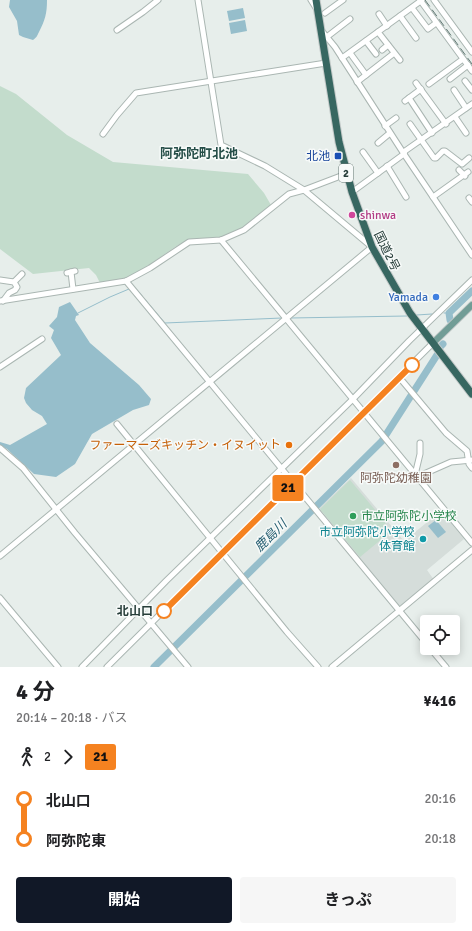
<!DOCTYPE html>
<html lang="ja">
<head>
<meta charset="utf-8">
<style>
	:root { --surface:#fff; --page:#f6f6f6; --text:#202124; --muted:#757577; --accent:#111827 }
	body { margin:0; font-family:Signika,"Noto Sans JP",sans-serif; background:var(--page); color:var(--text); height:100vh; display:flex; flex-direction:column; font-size:15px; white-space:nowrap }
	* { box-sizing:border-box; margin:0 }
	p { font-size:13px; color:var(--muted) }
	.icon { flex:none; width:22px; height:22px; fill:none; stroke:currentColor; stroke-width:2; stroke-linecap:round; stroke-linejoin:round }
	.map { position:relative; height:667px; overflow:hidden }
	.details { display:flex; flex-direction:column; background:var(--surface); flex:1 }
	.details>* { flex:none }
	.badge { padding:0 8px; border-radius:3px; font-size:14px; line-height:26px }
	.buttons { position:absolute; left:420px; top:615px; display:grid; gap:8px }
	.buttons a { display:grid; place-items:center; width:40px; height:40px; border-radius:4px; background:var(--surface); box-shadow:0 2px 10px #0003; font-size:20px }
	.map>.badge { position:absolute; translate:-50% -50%; box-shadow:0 0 0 2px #fff }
	.legs { display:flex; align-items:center; gap:6px; height:44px; padding:0 16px; font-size:13px }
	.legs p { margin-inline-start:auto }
	.overview { display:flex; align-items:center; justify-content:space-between; height:68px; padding:0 16px }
	h1 { font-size:22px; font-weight:700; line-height:30px }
	.action { display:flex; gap:8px; margin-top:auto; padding:8px 16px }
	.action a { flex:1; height:46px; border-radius:4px; background:var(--accent); color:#fff; font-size:16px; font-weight:700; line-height:46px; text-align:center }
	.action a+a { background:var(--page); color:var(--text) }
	ul { padding:0 16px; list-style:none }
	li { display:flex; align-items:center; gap:14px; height:40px; font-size:15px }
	li i { display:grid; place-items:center; width:6px; height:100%; margin:0 5px; background:currentColor }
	li i::after { content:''; width:10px; height:10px; margin:-5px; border:3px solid; border-radius:50%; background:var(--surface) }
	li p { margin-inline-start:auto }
	li:first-child i { background:linear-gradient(#0000 50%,currentColor 0) }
	li:last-child i { background:linear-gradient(currentColor 50%,#0000 0) }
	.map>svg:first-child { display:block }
	.built { fill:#d5ddda }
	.green { fill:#c3dccc }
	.water { fill:#96becb }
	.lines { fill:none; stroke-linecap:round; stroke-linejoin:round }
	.stream { stroke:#96becb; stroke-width:1 }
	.river { stroke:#96becb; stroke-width:7 }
	.minor-casing { stroke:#aab6b2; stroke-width:7 }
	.major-casing { stroke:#c3c9c8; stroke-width:8 }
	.highway-casing { stroke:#c3c9c8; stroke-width:9 }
	.minor { stroke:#fff; stroke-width:5 }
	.major { stroke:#719d96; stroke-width:6 }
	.highway { stroke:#376761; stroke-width:7 }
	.rail { stroke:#627975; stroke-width:1; stroke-dasharray:8 4; stroke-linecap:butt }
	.line-1-casing { stroke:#fff; stroke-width:9 }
	.line-1 { stroke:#f58220; stroke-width:6 }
	.transit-dot { fill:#1a4fb4; stroke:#f7faf9; stroke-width:1.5 }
	.hotel-dot { fill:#d1479c; stroke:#f7faf9; stroke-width:1.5 }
	.shop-dot { fill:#3f7fe0; stroke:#f7faf9; stroke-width:1.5 }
	.stop-1-dot { fill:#fff; stroke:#f58220; stroke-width:2 }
	.food-dot { fill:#e8710a; stroke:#f7faf9; stroke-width:1.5 }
	.education-dot { fill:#8d6e63; stroke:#f7faf9; stroke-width:1.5 }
	.leisure-dot { fill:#2e9e5b; stroke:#f7faf9; stroke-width:1.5 }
	.culture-dot { fill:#0f9aa8; stroke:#f7faf9; stroke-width:1.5 }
	.labels { text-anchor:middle; stroke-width:3; stroke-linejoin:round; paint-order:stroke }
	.shield { fill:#f7faf9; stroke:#657673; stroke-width:1 }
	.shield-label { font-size:11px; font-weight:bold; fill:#273e3a }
	.transit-label { font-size:12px; fill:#164399; stroke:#f7faf9; text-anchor:end }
	.hotel-label { font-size:12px; fill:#b23c85; stroke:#f7faf9; text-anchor:start }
	.street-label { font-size:12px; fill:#273e3a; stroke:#f7faf9 }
	.shop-label { font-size:12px; fill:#366cbe; stroke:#f7faf9; text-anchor:end }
	.food-label { font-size:12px; fill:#c56008; stroke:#f7faf9; text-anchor:end }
	.education-label { font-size:12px; fill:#785e54; stroke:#f7faf9 }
	.leisure-label { font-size:12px; fill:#27864d; stroke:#f7faf9; text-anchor:start }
	.culture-label { font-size:12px; fill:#0d838f; stroke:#f7faf9; text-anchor:end }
	.stop-label { font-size:12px; font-weight:bold; fill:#273e3a; stroke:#f7faf9; text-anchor:end }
	.neighbourhood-label { font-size:13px; font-weight:bold; fill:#254e48; stroke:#f7faf9 }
	.water-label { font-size:13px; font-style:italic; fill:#286073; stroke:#f7faf9 }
</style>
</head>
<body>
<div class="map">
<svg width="472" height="667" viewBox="0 0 472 667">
	<rect width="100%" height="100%" fill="#e7eeeb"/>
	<path class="built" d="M351,478L404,541L441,511L464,539L427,570L434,580L403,605H398L319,508Z"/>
	<g class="green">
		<path d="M0,86L16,94L67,135L113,162L248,174L264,193L271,205L244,227L221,238L189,239L175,247L139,272L124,280L100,283L96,275L89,268L33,274L0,249Z"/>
		<path d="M350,480L386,523L383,526L389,533L360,557L320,509Z"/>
	</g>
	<g class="water">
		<path d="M10,0H47C47,14 45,20 39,32C37,36 37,37 33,40L23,37L19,35L17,21L9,7Z"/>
		<path d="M243,8L245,18L229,21L227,11Z"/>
		<path d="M245,20L247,31L231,34L229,23Z"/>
		<path d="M70,302L79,315L76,316L75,320L90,343L139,385L151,399L149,405L133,410L92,434L75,464L56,477L34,474L7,449L0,445V442L10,445L47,424L42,416L32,410L26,403L24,398L26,388L61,355L51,338L54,330L49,326L57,317L59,307Z"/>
		<path d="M436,520L446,532L438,538L428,526Z"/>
	</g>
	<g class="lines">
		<g class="stream">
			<path d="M137,290L165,323L282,318"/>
			<path d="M78,313L110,297L129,289"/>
			<path d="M444,313H449"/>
			<path d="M417,315L432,314"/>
			<path d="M291,318L407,316"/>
		</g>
		<g class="river">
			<path d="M450,320L449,313L472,291"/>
			<path d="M441,346L443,344"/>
			<path d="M154,667L382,441L437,355"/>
		</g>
		<g class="minor-casing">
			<g id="minor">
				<path d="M311,0L316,8"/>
				<path d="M420,0L472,71"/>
				<path d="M434,0L472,52"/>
				<path d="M412,8L428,29L436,23"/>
				<path d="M325,13L343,0"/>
				<path d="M379,14L387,26"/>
				<path d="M400,16L416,38"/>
				<path d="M117,30L143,12L158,0"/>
				<path d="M321,30L335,47L404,154L472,255"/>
				<path d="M378,32L400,60"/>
				<path d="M328,36L350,19"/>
				<path d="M366,41L376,54"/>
				<path d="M382,50L388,45"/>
				<path d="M350,53L366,75"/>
				<path d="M342,58L422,0"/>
				<path d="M450,79L468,65"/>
				<path d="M465,81L472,90"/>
				<path d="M357,82L393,54"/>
				<path d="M416,83L446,124"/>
				<path d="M429,84L463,59"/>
				<path d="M454,90L466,108"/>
				<path d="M409,98L432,133"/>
				<path d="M405,101L421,89"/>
				<path d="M455,117L466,133"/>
				<path d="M410,124L434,158H436L443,151H445L462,164L469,158"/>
				<path d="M385,126L396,118"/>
				<path d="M103,134L117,115L136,93L326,63"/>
				<path d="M378,143L390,133"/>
				<path d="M363,152L378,173"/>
				<path d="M387,166L406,197"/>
				<path d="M459,170L465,176"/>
				<path d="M352,192L404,154L405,151L472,104"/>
				<path d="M433,197L468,172"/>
				<path d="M469,198L472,202"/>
				<path d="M221,240L472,543"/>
				<path d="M71,272L73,289"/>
				<path d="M67,273L75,271"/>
				<path d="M0,280L14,282L17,287L15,290L9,293L3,301"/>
				<path d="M126,281L427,644"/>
				<path d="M14,282L22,274"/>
				<path d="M0,301L126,281L150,268L189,242L221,240L244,230L289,194L304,190L346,174"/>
				<path d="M0,367L42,339"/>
				<path d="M399,377L446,433L467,451L469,464L472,468"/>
				<path d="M117,424L287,632L318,667"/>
				<path d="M0,448L23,468L75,533L188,667"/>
				<path d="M415,475L420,454V443"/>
				<path d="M417,477L451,462L472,460"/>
				<path d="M0,556L372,247L304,190L265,166L221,145L198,0"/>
				<path d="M0,598L58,667"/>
				<path d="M430,648L446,667"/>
				<path d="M82,667L166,581L353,399L409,341L472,280"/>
				<path d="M107,667L433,343"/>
				<path d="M332,667L472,550"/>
			</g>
		</g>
		<g class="major-casing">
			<path id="major" d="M433,343L472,305"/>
		</g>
		<g class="highway-casing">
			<path id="highway" d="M316,0L339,142L352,192L372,247L410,313L472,394"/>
		</g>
		<use href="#minor" class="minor"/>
		<use href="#major" class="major"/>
		<use href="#highway" class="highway"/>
		<path class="rail" d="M425,0L472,64"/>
	</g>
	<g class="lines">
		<g class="line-1-casing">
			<path id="line-1" d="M164,611L412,365"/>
		</g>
		<use href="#line-1" class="line-1"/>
	</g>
	<rect class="transit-dot" x="334" y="152" width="8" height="8" rx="2"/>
	<circle class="hotel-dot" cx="352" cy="215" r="4"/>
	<circle class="shop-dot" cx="436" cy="297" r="4"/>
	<g class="stop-1-dot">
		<circle cx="412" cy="365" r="7"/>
		<circle cx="164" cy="611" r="7"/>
	</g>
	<circle class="food-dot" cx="289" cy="445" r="4"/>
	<circle class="education-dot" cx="396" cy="465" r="4"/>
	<circle class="leisure-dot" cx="353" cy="516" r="4"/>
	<circle class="culture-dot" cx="423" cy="539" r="4"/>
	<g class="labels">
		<rect class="shield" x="339" y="164" width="14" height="18" rx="3"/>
		<g class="shield-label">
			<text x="346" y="177">2</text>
		</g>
		<g class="transit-label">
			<text x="330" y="160">北池</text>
		</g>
		<g class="hotel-label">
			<text x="360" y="219">shinwa</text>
		</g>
		<g class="street-label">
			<text transform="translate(387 251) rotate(64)" y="4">国道2号</text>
		</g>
		<g class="shop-label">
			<text x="428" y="301">Yamada</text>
		</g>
		<g class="food-label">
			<text x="281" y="449">ファーマーズキッチン・イヌイット</text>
		</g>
		<g class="education-label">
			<text x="396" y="482">阿弥陀幼稚園</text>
		</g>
		<g class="leisure-label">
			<text x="361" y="520">市立阿弥陀小学校</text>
		</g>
		<g class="culture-label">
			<text x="415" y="536">市立阿弥陀小学校<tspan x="415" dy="14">体育館</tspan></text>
		</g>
		<g class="stop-label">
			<text x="153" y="615">北山口</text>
		</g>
		<g class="neighbourhood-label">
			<text x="199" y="158">阿弥陀町北池</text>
		</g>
		<g class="water-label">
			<text transform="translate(270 535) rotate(-45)" y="5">鹿島川</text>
		</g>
	</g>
</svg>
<div class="buttons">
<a><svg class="icon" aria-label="locate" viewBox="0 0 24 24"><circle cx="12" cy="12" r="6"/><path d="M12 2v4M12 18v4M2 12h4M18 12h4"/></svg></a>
</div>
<b class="badge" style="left:288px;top:488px;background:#f58220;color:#111">21</b>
</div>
<section class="details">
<div class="overview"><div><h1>4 分</h1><p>20:14 – 20:18 · バス</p></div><b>¥416</b></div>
<div class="legs"><svg class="icon" aria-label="walk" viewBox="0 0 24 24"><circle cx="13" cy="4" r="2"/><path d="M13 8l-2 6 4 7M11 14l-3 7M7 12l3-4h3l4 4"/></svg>2<svg class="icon" aria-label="forward" viewBox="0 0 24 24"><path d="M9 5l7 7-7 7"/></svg><b class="badge" style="background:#f58220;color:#111">21</b></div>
<ul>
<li><i style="color:#f58220"></i><b>北山口</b><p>20:16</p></li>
<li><i style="color:#f58220"></i><b>阿弥陀東</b><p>20:18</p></li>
</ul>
<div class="action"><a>開始</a><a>きっぷ</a></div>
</section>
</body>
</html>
